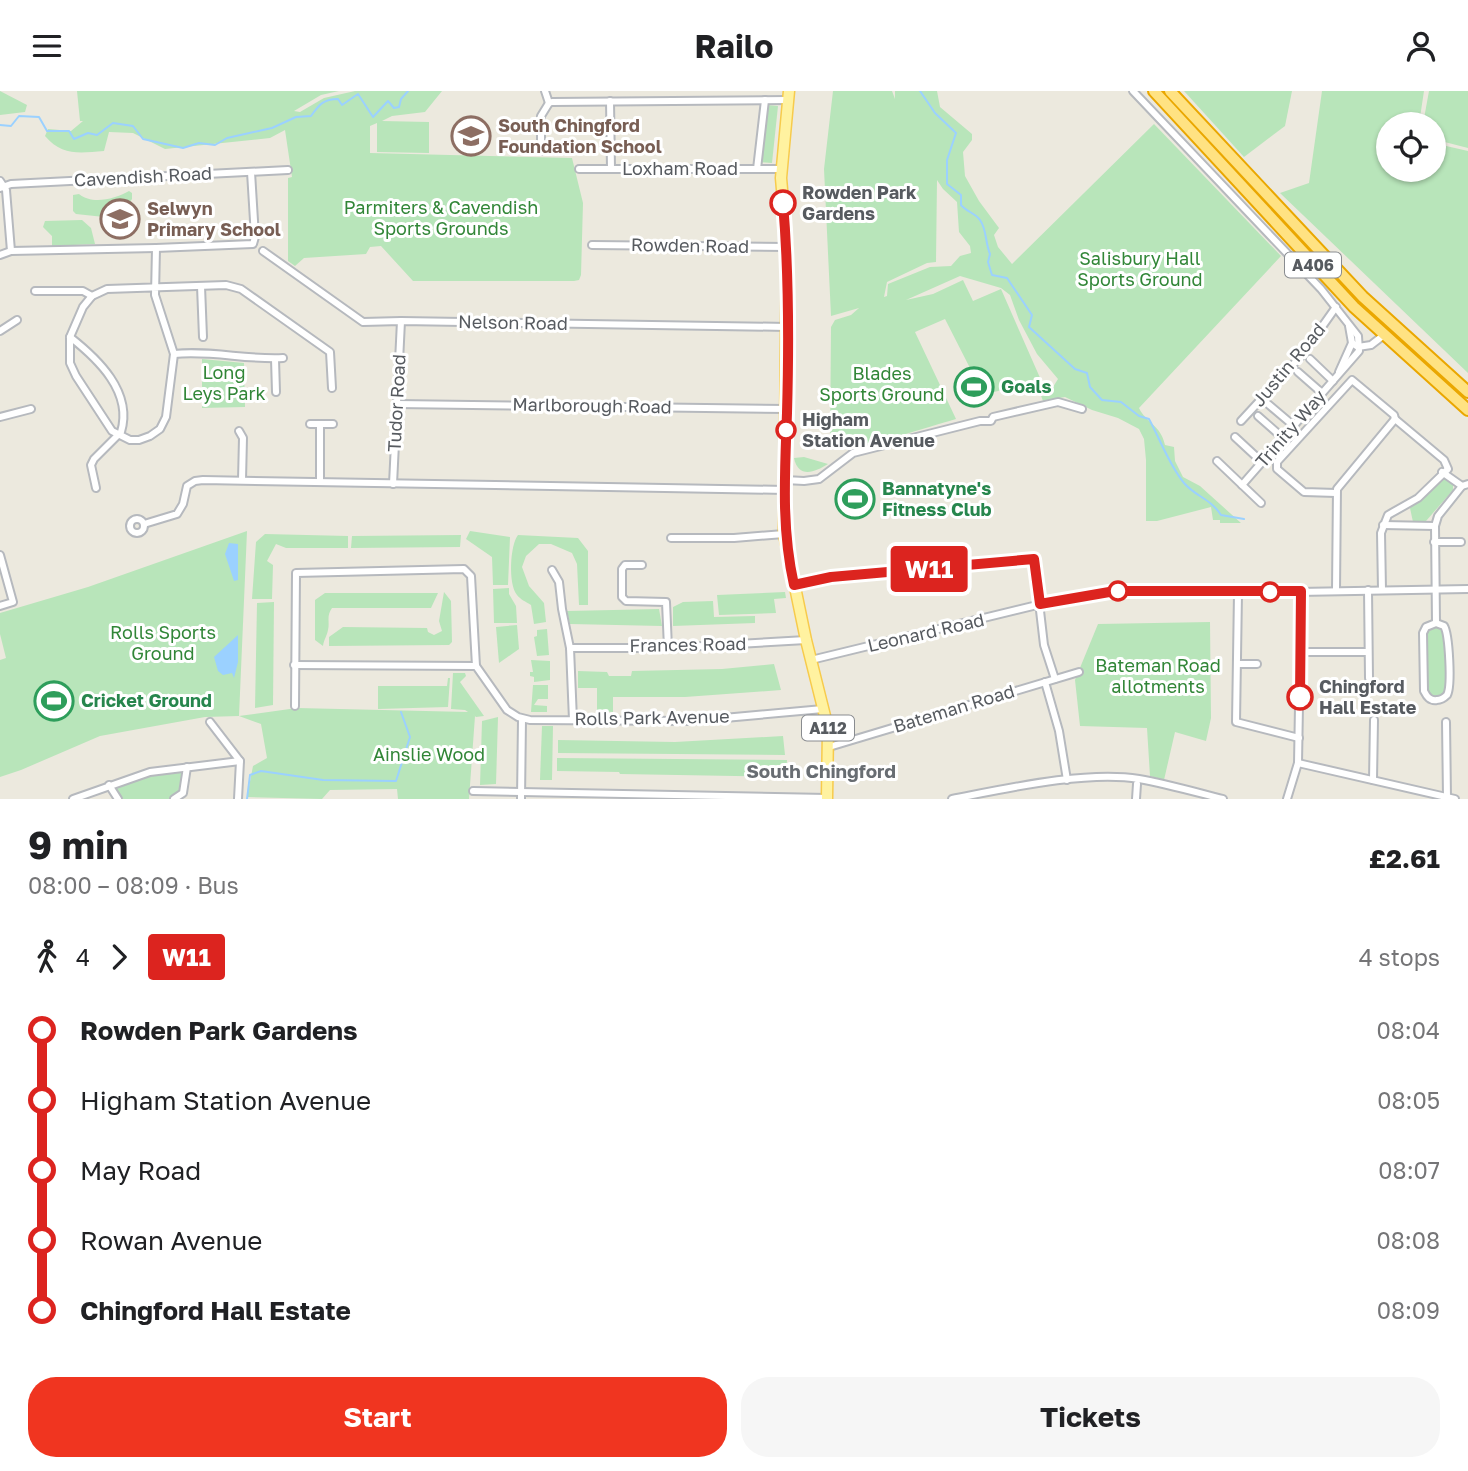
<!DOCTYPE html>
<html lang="en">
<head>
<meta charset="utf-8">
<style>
	:root { --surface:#fff; --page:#f6f6f6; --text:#202124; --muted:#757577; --accent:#f03520 }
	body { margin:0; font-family:"Golos Text",sans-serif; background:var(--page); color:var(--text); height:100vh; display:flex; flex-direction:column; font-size:26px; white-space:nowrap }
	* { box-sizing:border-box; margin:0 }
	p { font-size:23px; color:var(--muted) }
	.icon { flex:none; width:38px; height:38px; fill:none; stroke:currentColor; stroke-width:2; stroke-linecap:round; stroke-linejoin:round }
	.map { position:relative; height:708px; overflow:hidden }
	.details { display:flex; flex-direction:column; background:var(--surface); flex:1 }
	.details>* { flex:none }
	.badge { padding:0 14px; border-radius:5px; font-size:24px; line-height:46px }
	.controls { position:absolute; left:1376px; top:21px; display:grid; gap:14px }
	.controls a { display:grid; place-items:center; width:70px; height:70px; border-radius:50%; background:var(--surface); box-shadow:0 2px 5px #0004; font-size:35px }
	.map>.badge { position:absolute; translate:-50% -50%; box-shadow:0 0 0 4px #fff }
	.legs { display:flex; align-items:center; gap:10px; height:77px; padding:0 28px; font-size:23px }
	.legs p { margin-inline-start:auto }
	.headline { display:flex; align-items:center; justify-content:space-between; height:119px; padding:0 28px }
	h1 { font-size:38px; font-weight:700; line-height:52px }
	.button { display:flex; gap:14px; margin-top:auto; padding:14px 28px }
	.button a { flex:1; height:80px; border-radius:28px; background:var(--accent); color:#fff; font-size:28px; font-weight:700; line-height:80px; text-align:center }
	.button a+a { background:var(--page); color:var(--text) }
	ul { padding:0 28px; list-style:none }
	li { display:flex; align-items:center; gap:24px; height:70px; font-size:26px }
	li i { display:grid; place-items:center; width:10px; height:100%; margin:0 9px; background:currentColor }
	li i::after { content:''; width:18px; height:18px; margin:-9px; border:5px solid; border-radius:50%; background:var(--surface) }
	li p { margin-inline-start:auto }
	li:first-child i { background:linear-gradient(#0000 50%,currentColor 0) }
	li:last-child i { background:linear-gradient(currentColor 50%,#0000 0) }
	header { display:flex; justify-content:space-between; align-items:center; height:91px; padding:0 28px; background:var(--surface); font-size:32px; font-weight:700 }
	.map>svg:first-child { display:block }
	.green { fill:#b8e5ba; fill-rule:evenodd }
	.water { fill:#9bd1ff }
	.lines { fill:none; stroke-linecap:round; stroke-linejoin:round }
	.stream { stroke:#9bd1ff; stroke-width:2 }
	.street-casing { stroke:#b6b9be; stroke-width:10 }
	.primary-casing { stroke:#f7cb4c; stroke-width:13 }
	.highway-casing { stroke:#eaa700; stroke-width:14 }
	.street { stroke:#fff; stroke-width:6 }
	.primary { stroke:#fff2a0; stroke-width:10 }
	.highway { stroke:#ffe282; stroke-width:10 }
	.line-1-casing { stroke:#fff; stroke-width:16 }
	.line-1 { stroke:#dc241f; stroke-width:10 }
	.stop-1-dot { fill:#fff; stroke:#dc241f; stroke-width:3.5 }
	.labels { text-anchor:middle; stroke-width:6; stroke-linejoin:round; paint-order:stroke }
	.shield { fill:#fff; stroke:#898c90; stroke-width:2 }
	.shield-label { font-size:16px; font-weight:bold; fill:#575b60 }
	.education-label { font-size:18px; font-weight:bold; fill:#785e54; stroke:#fff; text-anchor:start }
	.street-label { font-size:18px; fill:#575b60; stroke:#fff }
	.stop-label { font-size:18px; font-weight:bold; fill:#575b60; stroke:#fff; text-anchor:start }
	.park-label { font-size:18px; fill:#318637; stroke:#fff }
	.leisure-label { font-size:18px; font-weight:bold; fill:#27864d; stroke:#fff; text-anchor:start }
	.neighbourhood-label { font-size:19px; font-weight:bold; fill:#686d72; stroke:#fff }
</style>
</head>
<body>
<header><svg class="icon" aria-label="menu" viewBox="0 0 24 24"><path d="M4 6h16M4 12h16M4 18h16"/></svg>Railo<svg class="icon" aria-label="person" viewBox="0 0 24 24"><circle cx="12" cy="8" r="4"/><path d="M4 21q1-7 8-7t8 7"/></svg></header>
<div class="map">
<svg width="1468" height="708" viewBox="0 0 1468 708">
	<rect width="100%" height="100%" fill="#ece9de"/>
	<g class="green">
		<path d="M0,0L27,14L25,21L0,24Z"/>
		<path d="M77,0H339L321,4L294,20L300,21L324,7L355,0H442L425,21L392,25L382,30L429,31V62L377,61V32L370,35V62L572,67L583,112L581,184L579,189L574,190H413L381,155L370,156L366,163L304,167L295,175L288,170V87L292,86L285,39L270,47L165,58L133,42L109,41L104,60C79,62 62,65 45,45L48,38L71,40L83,30H80Z"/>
		<path d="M833,0H892L895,8V0H937L940,16L972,43V49L963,61L965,85L979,110L999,137L994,144L998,156L1012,173L1154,33L1281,165L1139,317C1146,332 1161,334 1165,354L1174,356L1175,370L1183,386L1200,395L1241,432H1220V429H1213L1211,416L1157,430H1146V369L1144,348L1139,338L1118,327L1092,319L1065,306L1043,310L1040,302L1053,296L1058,288L1037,263L1019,229L1010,204L1001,197L960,185L906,209L933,203L963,189L973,210L1001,198L1041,289L1014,301L1006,298L990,302L979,276L971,279L945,228L915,241L956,328C924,337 859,360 830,355L831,236L835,229L851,224L859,217L831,225L824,78ZM937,89L943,98L957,111L959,141L970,155L971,162L960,165L951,175L930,176L888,193L887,205L884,206L887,191L927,172L936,171Z"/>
		<path d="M1184,0H1292L1285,35L1244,66Z"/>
		<path d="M1322,0H1424L1419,33H1388V79H1433V52L1468,60V282L1280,102L1309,92Z"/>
		<path d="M1429,0H1468V57L1433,48V33H1423Z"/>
		<path d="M766,14L778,15L772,72L759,71Z"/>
		<path d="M129,100L132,102V108L123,122L104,126L76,123L73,120V104L79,103C92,114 115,108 129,100Z"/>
		<path d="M82,129L91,137L95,153L52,155V145L43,136L45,130Z"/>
		<path d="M202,268L244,272L245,316L202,317Z"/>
		<path d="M804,366L828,373C814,382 798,387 794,367Z"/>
		<path d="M1445,387L1453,394V399L1426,430L1413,431L1410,417L1441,388Z"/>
		<path d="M247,440L239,625L297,617L468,621L465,619L451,618L453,582H465L466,585L460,591L484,625L476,626L472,622L475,625L469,708H398L397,698L330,699L322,708L247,706L253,675L267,667L261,633L239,625L205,626L100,645L21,679L0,686V569L6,567L0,543V522L88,496Z"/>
		<path d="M470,440L510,446L508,494H493L492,466L466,448Z"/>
		<path d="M265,443L348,445V457H286L276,453L267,470L273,474L272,508H252L256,451Z"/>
		<path d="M461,444L460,456L351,457L352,445Z"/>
		<path d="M518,444L578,447L588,460V514H579L577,473L572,462L551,453H539L526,465L522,476L529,495L544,512L546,531L534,533L531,514C526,511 520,508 517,504C508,493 510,454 518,444Z"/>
		<path d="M509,497V503L516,515L517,532H494L493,498Z"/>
		<path d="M444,501L451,510L452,551L449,554L329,555V546L343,536L427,537L428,541L434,544L442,540L439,530Z"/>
		<path d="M785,501L786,507L774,508L776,522L719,524L717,504Z"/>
		<path d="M325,502H438L431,517H332C326,525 330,531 328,539C327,545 324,548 323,555L315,549V509Z"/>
		<path d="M713,510L714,526L755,525V532L673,535V516L683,511Z"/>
		<path d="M274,511L273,614L255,617L257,512Z"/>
		<path d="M659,518L662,535L570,533L567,520Z"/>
		<path d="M1210,531L1211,627L1206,650L1175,641L1164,689L1150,685L1147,637L1080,635L1075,589L1098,533Z"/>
		<path d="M517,534L519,558L499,572L496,536Z"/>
		<path d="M1435,535L1443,538L1446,543V600L1439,606H1434L1426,600V543L1428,538Z"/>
		<path d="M547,538L549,564L537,565L534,546L537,545V539Z"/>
		<path d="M531,569L550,570V589L534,591V586L530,585V581H533Z"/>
		<path d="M774,573L781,599L685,606H613V621L597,620V597H578V580L607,581L609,585H631L632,580L722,578Z"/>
		<path d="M448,587H450L448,616L378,618V595H447Z"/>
		<path d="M533,594H548V608H538L534,614L547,615V621H531Z"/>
		<path d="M498,626L496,693L480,694L482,630Z"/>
		<path d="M542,635H553L552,689H540Z"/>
		<path d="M783,645L785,664L558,662V649L675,651Z"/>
		<path d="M557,667L787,669L786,686L620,683L619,681L557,680Z"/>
		<path d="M187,676L185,695L174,708H118L109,694L150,681Z"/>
	</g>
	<g class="water">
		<path d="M229,452L238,453V489L234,490L225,463Z"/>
		<path d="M238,544V571L234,587L232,582L223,584L218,580L214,566Z"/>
	</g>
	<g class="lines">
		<g class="stream">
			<path d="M920,0L935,22L956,42L947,69V93L961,104V114C967,121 975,122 980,129C987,139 985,151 990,163L988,171L992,184L1007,187L1032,224L1029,236L1075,278L1087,282L1090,296L1102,309L1121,311L1139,325L1149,328C1160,348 1169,374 1184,392C1196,406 1210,407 1221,424L1244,428"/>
			<path d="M0,34L11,35L19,25L39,26L47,40H69L74,48L88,42L97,44L113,32L133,35L143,48L183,57L199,52L215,54L227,47L272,37L296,26L311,25C319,14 323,8 338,8L342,14L358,3L373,26L388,10L394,17L399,16L401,8L408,0"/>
			<path d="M247,708L250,684L261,680L323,689L396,690L410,646L401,621"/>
		</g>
		<g class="street-casing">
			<g id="street">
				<path d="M545,0L549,12"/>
				<path d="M1133,0L1321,198L1358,245L1359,260L1242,394"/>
				<path d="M610,10L611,78"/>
				<path d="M541,60V25L549,12L552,11L788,9"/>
				<path d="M579,78H782"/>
				<path d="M757,78L765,9"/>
				<path d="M0,90L6,99L11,160"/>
				<path d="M0,97L11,93L288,79"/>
				<path d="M592,154L787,156"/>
				<path d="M156,157L155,204L174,263L166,326L160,338L150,345L139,349H130L112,340L76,285L70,272V246L83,216L92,205L107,198L226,194L241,198L330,261L332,297"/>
				<path d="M263,160L363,231L401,230L787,236"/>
				<path d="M0,164L11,160L156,157L253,153L255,146L251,81"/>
				<path d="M201,195L203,246"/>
				<path d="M35,200H83L92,205"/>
				<path d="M1349,235L1352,252L1358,256L1371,254L1384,244"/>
				<path d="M0,240L17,229"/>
				<path d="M70,246C98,268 133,301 121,341L94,368L91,374L96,397"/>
				<path d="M174,263C211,259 246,269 283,267"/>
				<path d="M275,268L276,301"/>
				<path d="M1310,268L1333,290"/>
				<path d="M1298,281L1322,302"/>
				<path d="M1339,281L1352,252"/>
				<path d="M397,313L787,318"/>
				<path d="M1268,313L1294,335"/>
				<path d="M1258,325L1283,347"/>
				<path d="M0,326L31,318"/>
				<path d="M1241,330L1302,264L1336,216"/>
				<path d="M310,333H333"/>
				<path d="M239,340L243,347L242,389"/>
				<path d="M1235,346L1262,371"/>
				<path d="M1217,370L1261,412"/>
				<path d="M1442,381L1462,395"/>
				<path d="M785,389L804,390L819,388L853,362L980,330H991L993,326L1058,311L1082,318"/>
				<path d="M320,390V333"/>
				<path d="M393,393L401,230"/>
				<path d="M1336,402L1304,401L1277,378V371L1352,289L1394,324L1395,328"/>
				<circle cx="137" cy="435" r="7"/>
				<path d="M144,433L177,423L183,413L187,395L195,390L203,389L785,399"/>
				<path d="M1383,434L1435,435"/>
				<path d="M671,447H734L784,443"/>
				<path d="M1434,451H1461"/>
				<path d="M0,464L13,511L0,515"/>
				<path d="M642,474H625L622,478V506L626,510L666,511L668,557"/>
				<path d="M552,479L559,491L562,518L570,557L573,629"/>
				<path d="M794,494L831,486L1034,468L1044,554L1055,588"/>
				<path d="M1336,499L1337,398L1395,328L1444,369L1448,378L1418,407L1388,424L1381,442L1382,499"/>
				<path d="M1368,499L1369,587"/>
				<path d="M1238,502L1236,631L1299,647"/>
				<path d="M1436,532L1444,535C1449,543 1452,595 1447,604C1444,607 1441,609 1437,609C1430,610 1427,606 1424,600L1423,542L1426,536Z"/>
				<path d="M1436,532L1435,435L1438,425L1462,395L1468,393"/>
				<path d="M570,557H668L806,549"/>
				<path d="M1301,561H1368"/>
				<path d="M811,569L1066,507L1115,500L1238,502L1468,498"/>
				<path d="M1237,573H1257"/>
				<path d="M294,574L476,575"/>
				<path d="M1045,591L1059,640L1067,689"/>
				<path d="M295,615L296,482L464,478L471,485L476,575L507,619L518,626L530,629L691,630L823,618"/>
				<path d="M210,631L240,670L238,708"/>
				<path d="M1446,631L1447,706"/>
				<path d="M829,656L1079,581"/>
				<path d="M1298,672L1455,708"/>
				<path d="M1373,689L1374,629"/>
				<path d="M109,694L118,708"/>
				<path d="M473,700L827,707"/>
				<path d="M73,708L150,681L240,670"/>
				<path d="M174,708L183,702L187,676"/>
				<path d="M521,708L522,628"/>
				<path d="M952,708C1004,698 1087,679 1139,688C1167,693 1195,701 1223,708"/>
				<path d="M1136,708L1137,693"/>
				<path d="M1287,708L1298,672L1301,500"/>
			</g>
		</g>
		<g class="primary-casing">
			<path id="primary" d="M789,0L781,87L787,156L784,443L806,549L828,637L827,708"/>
		</g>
		<g class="highway-casing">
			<g id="highway">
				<path d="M1154,0L1354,216L1468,319"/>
				<path d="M1170,0L1363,206L1468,301"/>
			</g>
		</g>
		<use href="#street" class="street"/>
		<use href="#primary" class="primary"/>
		<use href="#highway" class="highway"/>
	</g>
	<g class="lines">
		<g class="line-1-casing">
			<path id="line-1" d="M783,112C789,182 789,252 787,322C785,381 781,436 794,494L831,486L1034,468L1040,513L1115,500H1301L1300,606"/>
		</g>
		<use href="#line-1" class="line-1"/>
	</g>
	<defs>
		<g id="school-ring" transform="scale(2.0125)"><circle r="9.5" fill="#fff" stroke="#8d6e63" stroke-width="1.5"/><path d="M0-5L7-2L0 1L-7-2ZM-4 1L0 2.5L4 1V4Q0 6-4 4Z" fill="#8d6e63"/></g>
		<g id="stadium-ring" transform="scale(2.0125)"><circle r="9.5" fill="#fff" stroke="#2e9e5b" stroke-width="1.5"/><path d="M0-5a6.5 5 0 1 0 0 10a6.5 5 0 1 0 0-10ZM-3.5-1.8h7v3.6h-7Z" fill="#2e9e5b"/></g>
	</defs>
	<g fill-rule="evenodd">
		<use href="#school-ring" x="471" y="45"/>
		<use href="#school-ring" x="120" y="128"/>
		<use href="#stadium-ring" x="974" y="296"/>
		<use href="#stadium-ring" x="855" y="408"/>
		<use href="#stadium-ring" x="54" y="610"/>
	</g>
	<g class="stop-1-dot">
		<circle cx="783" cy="112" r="12"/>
		<circle cx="786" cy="339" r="9"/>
		<circle cx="1118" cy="500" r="9"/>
		<circle cx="1270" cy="501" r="9"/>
		<circle cx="1300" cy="606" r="12"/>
	</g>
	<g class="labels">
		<g class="shield">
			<rect x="1285" y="161.5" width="56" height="25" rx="5"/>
			<rect x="802" y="624.5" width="52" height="25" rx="5"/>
		</g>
		<g class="shield-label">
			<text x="1313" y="180">A406</text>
			<text x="828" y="643">A112</text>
		</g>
		<g class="education-label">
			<text x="498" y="41">South Chingford<tspan x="498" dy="21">Foundation School</tspan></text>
			<text x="147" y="124">Selwyn<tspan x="147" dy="21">Primary School</tspan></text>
		</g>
		<g class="street-label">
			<text x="680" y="84">Loxham Road</text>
			<text transform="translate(143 86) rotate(-3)" y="6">Cavendish Road</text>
			<text transform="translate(690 155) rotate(1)" y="6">Rowden Road</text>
			<text transform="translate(513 232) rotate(1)" y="6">Nelson Road</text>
			<text transform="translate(1289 274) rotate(-50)" y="6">Justin Road</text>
			<text transform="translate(397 312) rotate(-87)" y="6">Tudor Road</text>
			<text transform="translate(592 315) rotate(1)" y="6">Marlborough Road</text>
			<text transform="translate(1291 338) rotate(-49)" y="6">Trinity Way</text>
			<text transform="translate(926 542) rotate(-13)" y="6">Leonard Road</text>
			<text transform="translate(688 554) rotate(-1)" y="6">Frances Road</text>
			<text transform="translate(954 618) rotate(-17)" y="6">Bateman Road</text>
			<text transform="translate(652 627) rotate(-1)" y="6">Rolls Park Avenue</text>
		</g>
		<g class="stop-label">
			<text x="802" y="108">Rowden Park<tspan x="802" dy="21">Gardens</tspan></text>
			<text x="802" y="335">Higham<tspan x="802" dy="21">Station Avenue</tspan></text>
			<text x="1319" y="602">Chingford<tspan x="1319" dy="21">Hall Estate</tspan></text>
		</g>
		<g class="park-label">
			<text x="441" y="123">Parmiters &amp; Cavendish<tspan x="441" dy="21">Sports Grounds</tspan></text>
			<text x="1140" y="174">Salisbury Hall<tspan x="1140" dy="21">Sports Ground</tspan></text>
			<text x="224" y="288">Long<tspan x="224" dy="21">Leys Park</tspan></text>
			<text x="882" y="289">Blades<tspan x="882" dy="21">Sports Ground</tspan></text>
			<text x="163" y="548">Rolls Sports<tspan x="163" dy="21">Ground</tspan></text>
			<text x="1158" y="581">Bateman Road<tspan x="1158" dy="21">allotments</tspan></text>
			<text x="429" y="670">Ainslie Wood</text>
		</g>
		<g class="leisure-label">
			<text x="1001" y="302">Goals</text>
			<text x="882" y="404">Bannatyne's<tspan x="882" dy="21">Fitness Club</tspan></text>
			<text x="81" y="616">Cricket Ground</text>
		</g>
		<g class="neighbourhood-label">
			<text x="821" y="687">South Chingford</text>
		</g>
	</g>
</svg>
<div class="controls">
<a><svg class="icon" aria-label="locate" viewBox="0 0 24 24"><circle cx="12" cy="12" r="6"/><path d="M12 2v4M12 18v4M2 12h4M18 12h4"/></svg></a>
</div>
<b class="badge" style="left:929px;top:478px;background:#dc241f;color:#fff">W11</b>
</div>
<section class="details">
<div class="headline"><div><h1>9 min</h1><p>08:00 – 08:09 · Bus</p></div><b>£2.61</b></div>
<div class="legs"><svg class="icon" aria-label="walk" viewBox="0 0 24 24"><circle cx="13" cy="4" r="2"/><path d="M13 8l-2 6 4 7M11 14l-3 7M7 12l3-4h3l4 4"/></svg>4<svg class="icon" aria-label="forward" viewBox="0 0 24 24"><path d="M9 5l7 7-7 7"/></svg><b class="badge" style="background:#dc241f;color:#fff">W11</b><p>4 stops</p></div>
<ul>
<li><i style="color:#dc241f"></i><b>Rowden Park Gardens</b><p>08:04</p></li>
<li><i style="color:#dc241f"></i><span>Higham Station Avenue</span><p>08:05</p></li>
<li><i style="color:#dc241f"></i><span>May Road</span><p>08:07</p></li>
<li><i style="color:#dc241f"></i><span>Rowan Avenue</span><p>08:08</p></li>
<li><i style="color:#dc241f"></i><b>Chingford Hall Estate</b><p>08:09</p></li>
</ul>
<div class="button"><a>Start</a><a>Tickets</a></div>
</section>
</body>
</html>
